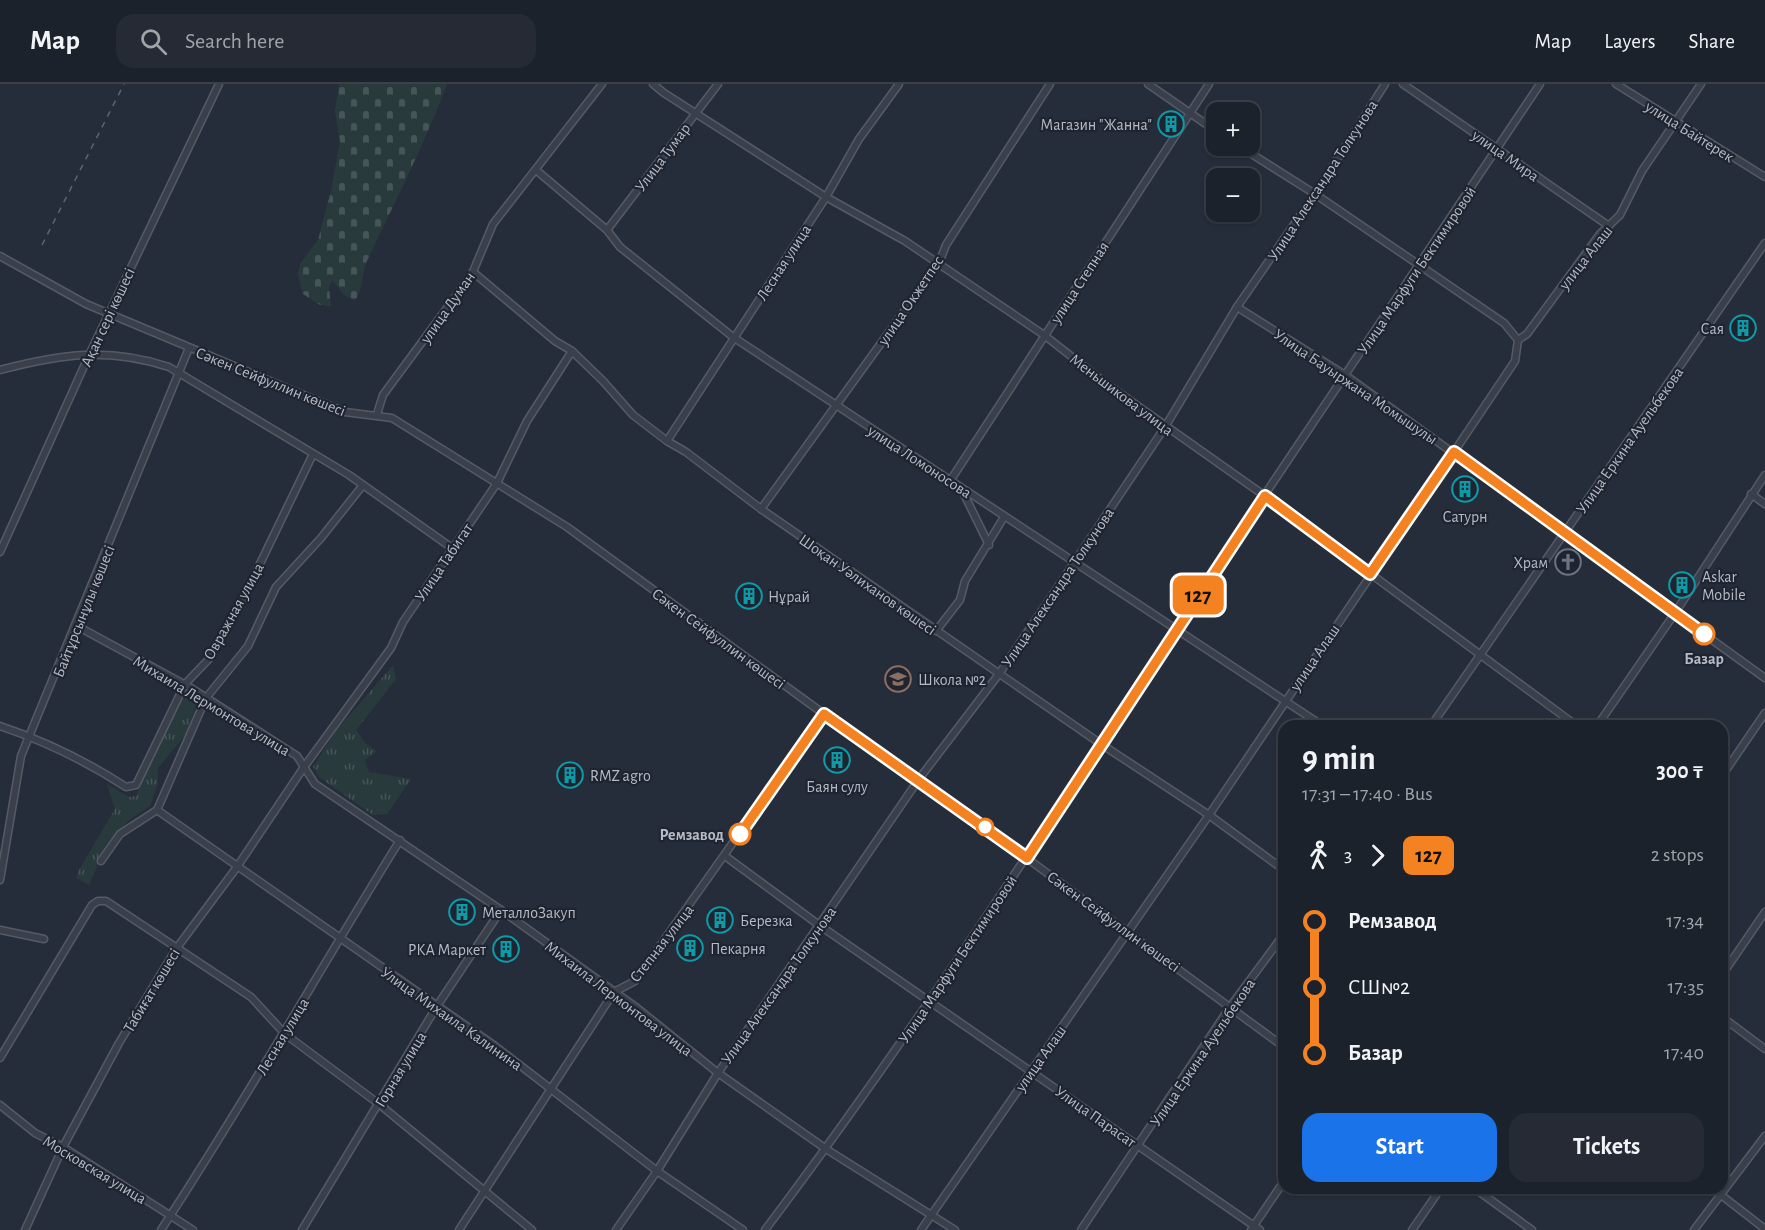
<!DOCTYPE html>
<html lang="en">
<head>
<meta charset="utf-8">
<style>
	:root { --surface:#1c222c; --page:#252a34; --text:#f1f3f6; --muted:#a0a4a9; --line:#3a3f48; --accent:#1a73e8 }
	body { margin:0; font-family:"Alegreya Sans",sans-serif; background:var(--page); color:var(--text); height:100vh; display:flex; flex-direction:column; font-size:22px; white-space:nowrap }
	* { box-sizing:border-box; margin:0 }
	p { font-size:20px; color:var(--muted) }
	.icon { flex:none; width:33px; height:33px; fill:none; stroke:currentColor; stroke-width:2; stroke-linecap:round; stroke-linejoin:round }
	.map { position:relative; flex:1; overflow:hidden }
	.drawer { position:absolute; left:1278px; top:636px; width:450px; height:474px; display:flex; flex-direction:column; background:var(--surface); border-radius:18px; box-shadow:0 2px 4px #0004,0 0 0 2px var(--line) }
	.drawer>* { flex:none }
	.badge { padding:0 12px; border-radius:9px; font-size:21px; line-height:39px }
	.buttons { position:absolute; left:1206px; top:18px; display:grid; gap:12px }
	.buttons a { display:grid; place-items:center; width:54px; height:54px; border-radius:12px; background:var(--surface); box-shadow:0 2px 4px #0004,0 0 0 2px var(--line); font-size:30px }
	.map>.badge { position:absolute; translate:-50% -50%; box-shadow:0 0 0 3px #fff }
	.legs { display:flex; align-items:center; gap:9px; height:66px; padding:0 24px; font-size:20px }
	.legs p { margin-inline-start:auto }
	.summary { display:flex; align-items:center; justify-content:space-between; height:102px; padding:0 24px }
	h1 { font-size:33px; font-weight:600; line-height:45px }
	.cta { display:flex; gap:12px; margin-top:auto; padding:12px 24px }
	.cta a { flex:1; height:69px; border-radius:18px; background:var(--accent); color:#fff; font-size:24px; font-weight:600; line-height:69px; text-align:center }
	.cta a+a { background:var(--page); color:var(--text) }
	ul { padding:0 24px; list-style:none }
	li { display:flex; align-items:center; gap:21px; height:66px; font-size:22px }
	li i { display:grid; place-items:center; width:9px; height:100%; margin:0 8px; background:currentColor }
	li i::after { content:''; width:15px; height:15px; margin:-8px; border:4px solid; border-radius:50%; background:var(--surface) }
	li p { margin-inline-start:auto }
	li:first-child i { background:linear-gradient(#0000 50%,currentColor 0) }
	li:last-child i { background:linear-gradient(currentColor 50%,#0000 0) }
	header { display:flex; align-items:center; gap:36px; box-sizing:border-box; height:84px; padding:0 30px; background:var(--surface); border-bottom:2px solid var(--line) }
	header strong { font-size:28px }
	nav { display:flex; gap:33px; margin-inline-start:auto; font-size:21px }
	.search { width:420px; height:54px; background:var(--page); display:flex; align-items:center; gap:15px; box-sizing:border-box; padding:0 21px; border-radius:18px; color:var(--muted); font-size:22px }
	.map>svg:first-child { display:block }
	.grass { fill:url(#grass-tufts) }
	.cemetery { fill:url(#cemetery-stones) }
	.lines { fill:none; stroke-linecap:round; stroke-linejoin:round }
	.minor-casing { stroke:#555b66; stroke-width:9 }
	.minor { stroke:#3a404b; stroke-width:6 }
	.rail { stroke:#5c6471; stroke-width:1.5; stroke-dasharray:6 6; stroke-linecap:butt }
	.line-1-casing { stroke:#fff; stroke-width:14 }
	.line-1 { stroke:#f58220; stroke-width:9 }
	.stop-1-dot { fill:#fff; stroke:#f58220; stroke-width:3 }
	.labels { text-anchor:middle; stroke-width:4.5; stroke-linejoin:round; paint-order:stroke }
	.poi-label { font-size:16px; fill:#b5bbc6; stroke:#1f2530; text-anchor:start }
	.street-label { font-size:16px; fill:#b5bbc6; stroke:#1f2530 }
	.stop-label { font-size:16px; font-weight:bold; fill:#b5bbc6; stroke:#1f2530 }
</style>
</head>
<body>
<header>
<strong>Map</strong>
<div class="search"><svg class="icon" aria-label="search" viewBox="0 0 24 24"><circle cx="10" cy="10" r="6"/><path d="M15 15l6 6"/></svg>Search here</div>
<nav><a>Map</a><a>Layers</a><a>Share</a></nav>
</header>
<div class="map">
<svg width="1765" height="1146" viewBox="0 0 1765 1146">
	<defs>
		<pattern id="grass-tufts" width="24" height="20" patternUnits="userSpaceOnUse" patternTransform="scale(1.5)"><rect width="24" height="20" fill="#293a3c"/><path d="M3 7l-1-3M5 7V3M7 7l1-3M15 17l-1-3M17 17v-4M19 17l1-3" fill="none" stroke="#465557"/></pattern>
		<pattern id="cemetery-stones" width="16" height="16" patternUnits="userSpaceOnUse" patternTransform="scale(1.5)"><rect width="16" height="16" fill="#293a3c"/><path d="M2 7V4a2 2 0 0 1 4 0v3zM10 15v-3a2 2 0 0 1 4 0v3z" fill="#465557"/></pattern>
	</defs>
	<rect width="100%" height="100%" fill="#262d3a"/>
	<g class="grass">
		<path d="M393,581L396,595L356,646L365,659L377,667L365,676L369,688L411,695L387,730L373,731L320,694L313,683L336,647Z"/>
		<path d="M186,607L199,615L186,650L158,684V699L150,722L129,736L106,761L89,801L76,794L79,786L115,725L107,700L129,713L137,712L140,697Z"/>
	</g>
	<path class="cemetery" d="M339,0H447C424,61 395,118 367,177C361,190 364,204 355,216L345,212L332,196L329,204L331,222L320,221L303,210L298,190L300,180L318,156L331,107L340,57L335,27Z"/>
	<g class="lines">
		<g class="minor-casing">
			<g id="minor">
				<path d="M653,0L664,9L826,113L905,157L1044,251L1108,301L1265,412L1577,642"/>
				<path d="M1148,0L1216,47"/>
				<path d="M1403,0L1609,142"/>
				<path d="M1616,0L1765,93"/>
				<path d="M1239,62L1315,110L1504,239L1518,256"/>
				<path d="M536,86L607,146L620,163L733,253L1323,642"/>
				<path d="M607,146L718,0"/>
				<path d="M0,172L86,220L308,313L345,328L392,334L567,443L824,630L919,695L1284,963"/>
				<path d="M473,188L555,257L572,267L603,297L633,331L667,357L686,368L761,425L1101,660L1209,731L1284,786"/>
				<path d="M1237,223L1345,291L1765,594"/>
				<path d="M1518,256L1527,250L1600,150L1620,131L1642,87L1701,0"/>
				<path d="M0,286C61,270 108,263 169,283L349,391L452,464"/>
				<path d="M377,330L383,311L472,190L493,140L602,0"/>
				<path d="M667,357L826,113L859,55L899,0"/>
				<path d="M950,397L1209,0"/>
				<path d="M961,404L989,461"/>
				<path d="M1751,410L1765,420"/>
				<path d="M761,425L939,179L946,161L1050,0"/>
				<path d="M0,468L90,269L219,0"/>
				<path d="M77,542L191,604L297,672L315,700L501,826L637,924L718,989L826,1065L955,1146"/>
				<path d="M936,547L960,516L965,497L1004,433"/>
				<path d="M0,642C45,657 86,677 126,703L136,701L185,600L208,576L242,517L313,370"/>
				<path d="M1431,642L1765,159"/>
				<path d="M1597,642L1675,529L1765,391"/>
				<path d="M1722,692L1765,629"/>
				<path d="M157,726L495,962L657,1087L743,1146"/>
				<path d="M725,772L819,841L1260,1146"/>
				<path d="M101,777L120,750L157,726L206,614L248,562L276,503L321,454L363,401"/>
				<path d="M0,796L21,672L189,264"/>
				<path d="M0,846L44,855"/>
				<path d="M1722,891L1765,828"/>
				<path d="M1722,933L1765,965"/>
				<path d="M0,974L92,821L98,817H106L251,913L285,950L379,1020L532,1146"/>
				<path d="M0,1021L35,1049L63,1063L193,1146"/>
				<path d="M1474,1104L1532,1146"/>
				<path d="M1721,1111L1765,1145"/>
				<path d="M25,1146L63,1063L119,959L176,865L237,783L304,683L391,564L403,538L497,399L527,337L572,267"/>
				<path d="M161,1146C245,1018 320,885 400,756"/>
				<path d="M302,1146L437,922L501,826"/>
				<path d="M459,1146L614,908L635,897L824,630"/>
				<path d="M616,1146L657,1087L718,989L819,841L919,695L999,590L1074,479L1165,343L1237,223L1315,110L1385,0"/>
				<path d="M765,1146C927,931 1071,704 1219,479C1325,319 1434,160 1540,0"/>
				<path d="M921,1146L1209,731L1454,368L1515,277L1518,256"/>
				<path d="M1081,1146L1230,923L1284,850"/>
				<path d="M1251,1146L1284,1097"/>
				<path d="M1412,1146L1441,1104"/>
				<path d="M1694,1146L1765,1052"/>
			</g>
		</g>
		<use href="#minor" class="minor"/>
		<path class="rail" d="M42,161L124,0"/>
	</g>
	<g class="lines">
		<g class="line-1-casing">
			<path id="line-1" d="M740,750L824,630L1027,774L1265,412L1370,490L1454,368L1704,550"/>
		</g>
		<use href="#line-1" class="line-1"/>
	</g>
	<defs>
		<g id="building-ring" transform="scale(1.35)"><circle r="9.5" fill="#1f2530" stroke="#0f9aa8" stroke-width="1.5"/><path d="M-4-6H4V6H1V3H-1V6H-4ZM-2.5-4.3h1.7v1.8h-1.7ZM.8-4.3h1.7v1.8H.8ZM-2.5-1h1.7V.8h-1.7ZM.8-1h1.7V.8H.8Z" fill="#0f9aa8"/></g>
		<g id="church-ring" transform="scale(1.35)"><circle r="9.5" fill="#1f2530" stroke="#6b7280" stroke-width="1.5"/><path d="M-1.2-6h2.4v3.5h3.3v2.4h-3.3V6h-2.4V-.1h-3.3v-2.4h3.3Z" fill="#6b7280"/></g>
		<g id="school-ring" transform="scale(1.35)"><circle r="9.5" fill="#1f2530" stroke="#8d6e63" stroke-width="1.5"/><path d="M0-5L7-2L0 1L-7-2ZM-4 1L0 2.5L4 1V4Q0 6-4 4Z" fill="#8d6e63"/></g>
	</defs>
	<g fill-rule="evenodd">
		<use href="#building-ring" x="1171" y="40"/>
		<use href="#building-ring" x="1743" y="244"/>
		<use href="#building-ring" x="1465" y="405"/>
		<use href="#church-ring" x="1568" y="478"/>
		<use href="#building-ring" x="1682" y="501"/>
		<use href="#building-ring" x="749" y="512"/>
		<use href="#school-ring" x="898" y="595"/>
		<use href="#building-ring" x="837" y="676"/>
		<use href="#building-ring" x="570" y="691"/>
		<use href="#building-ring" x="462" y="828"/>
		<use href="#building-ring" x="720" y="836"/>
		<use href="#building-ring" x="690" y="864"/>
		<use href="#building-ring" x="506" y="865"/>
	</g>
	<g class="stop-1-dot">
		<circle cx="1704" cy="550" r="10"/>
		<circle cx="985" cy="743" r="8"/>
		<circle cx="740" cy="750" r="10"/>
	</g>
	<g class="labels">
		<g class="poi-label">
			<text x="1152" y="46" text-anchor="end">Магазин "Жанна"</text>
			<text x="1724" y="250" text-anchor="end">Сая</text>
			<text x="1465" y="438" text-anchor="middle">Сатурн</text>
			<text x="1548" y="484" text-anchor="end">Храм</text>
			<text x="1702" y="498">Askar<tspan x="1702" dy="18">Mobile</tspan></text>
			<text x="768" y="518">Нұрай</text>
			<text x="918" y="601">Школа №2</text>
			<text x="590" y="697">RMZ agro</text>
			<text x="837" y="708" text-anchor="middle">Баян сулу</text>
			<text x="482" y="834">МеталлоЗакуп</text>
			<text x="740" y="842">Березка</text>
			<text x="710" y="870">Пекарня</text>
			<text x="486" y="871" text-anchor="end">РКА Маркет</text>
		</g>
		<g class="street-label">
			<text transform="translate(1690 47) rotate(32)" y="6">улица Байтерек</text>
			<text transform="translate(1506 71) rotate(35)" y="6">улица Мира</text>
			<text transform="translate(662 73) rotate(-53)" y="6">Улица Тумар</text>
			<text transform="translate(1322 96) rotate(-57)" y="6">Улица Александра Толкунова</text>
			<text transform="translate(1585 173) rotate(-52)" y="6">улица Алаш</text>
			<text transform="translate(783 178) rotate(-57)" y="6">Лесная улица</text>
			<text transform="translate(1416 186) rotate(-56)" y="6">Улица Марфуги Бектимировой</text>
			<text transform="translate(1079 198) rotate(-57)" y="6">улица Степная</text>
			<text transform="translate(910 216) rotate(-56)" y="6">улица Окжетпес</text>
			<text transform="translate(447 223) rotate(-55)" y="6">улица Думан</text>
			<text transform="translate(107 233) rotate(-65)" y="6">Ақан сері көшесі</text>
			<text transform="translate(271 297) rotate(22)" y="6">Сәкен Сейфуллин көшесі</text>
			<text transform="translate(1356 302) rotate(34)" y="6">Улица Бауыржана Момышулы</text>
			<text transform="translate(1122 310) rotate(37)" y="6">Меньшикова улица</text>
			<text transform="translate(1629 356) rotate(-55)" y="6">Улица Еркина Ауельбекова</text>
			<text transform="translate(920 377) rotate(33)" y="6">улица Ломоносова</text>
			<text transform="translate(443 478) rotate(-56)" y="6">Улица Табигат</text>
			<text transform="translate(868 500) rotate(35)" y="6">Шоқан Уәлиханов көшесі</text>
			<text transform="translate(1057 503) rotate(-56)" y="6">Улица Александра Толкунова</text>
			<text transform="translate(83 527) rotate(-68)" y="6">Байтұрсынұлы көшесі</text>
			<text transform="translate(233 527) rotate(-61)" y="6">Овражная улица</text>
			<text transform="translate(719 554) rotate(36)" y="6">Сәкен Сейфуллин көшесі</text>
			<text transform="translate(1314 573) rotate(-56)" y="6">улица Алаш</text>
			<text transform="translate(212 621) rotate(31)" y="6">Михаила Лермонтова улица</text>
			<text transform="translate(1114 837) rotate(36)" y="6">Сәкен Сейфуллин көшесі</text>
			<text transform="translate(661 859) rotate(-52)" y="6">Степная улица</text>
			<text transform="translate(957 875) rotate(-56)" y="6">Улица Марфуги Бектимировой</text>
			<text transform="translate(778 901) rotate(-55)" y="6">Улица Александра Толкунова</text>
			<text transform="translate(151 906) rotate(-59)" y="6">Табиғат көшесі</text>
			<text transform="translate(619 914) rotate(37)" y="6">Михаила Лермонтова улица</text>
			<text transform="translate(452 934) rotate(35)" y="6">Улица Михаила Калинина</text>
			<text transform="translate(282 952) rotate(-59)" y="6">Лесная улица</text>
			<text transform="translate(1202 968) rotate(-56)" y="6">Улица Еркина Ауельбекова</text>
			<text transform="translate(1040 974) rotate(-55)" y="6">улица Алаш</text>
			<text transform="translate(400 985) rotate(-59)" y="6">Горная улица</text>
			<text transform="translate(1096 1032) rotate(35)" y="6">Улица Парасат</text>
			<text transform="translate(95 1085) rotate(31)" y="6">Московская улица</text>
		</g>
		<g class="stop-label">
			<text x="1704" y="580">Базар</text>
			<text x="724" y="756" text-anchor="end">Ремзавод</text>
		</g>
	</g>
</svg>
<div class="buttons">
<a>+</a>
<a>−</a>
</div>
<b class="badge" style="left:1198px;top:511px;background:#f58220;color:#111">127</b>
<section class="drawer">
<div class="summary"><div><h1>9 min</h1><p>17:31 – 17:40 · Bus</p></div><b>300 ₸</b></div>
<div class="legs"><svg class="icon" aria-label="walk" viewBox="0 0 24 24"><circle cx="13" cy="4" r="2"/><path d="M13 8l-2 6 4 7M11 14l-3 7M7 12l3-4h3l4 4"/></svg>3<svg class="icon" aria-label="forward" viewBox="0 0 24 24"><path d="M9 5l7 7-7 7"/></svg><b class="badge" style="background:#f58220;color:#111">127</b><p>2 stops</p></div>
<ul>
<li><i style="color:#f58220"></i><b>Ремзавод</b><p>17:34</p></li>
<li><i style="color:#f58220"></i><span>СШ№2</span><p>17:35</p></li>
<li><i style="color:#f58220"></i><b>Базар</b><p>17:40</p></li>
</ul>
<div class="cta"><a>Start</a><a>Tickets</a></div>
</section>
</div>
</body>
</html>
